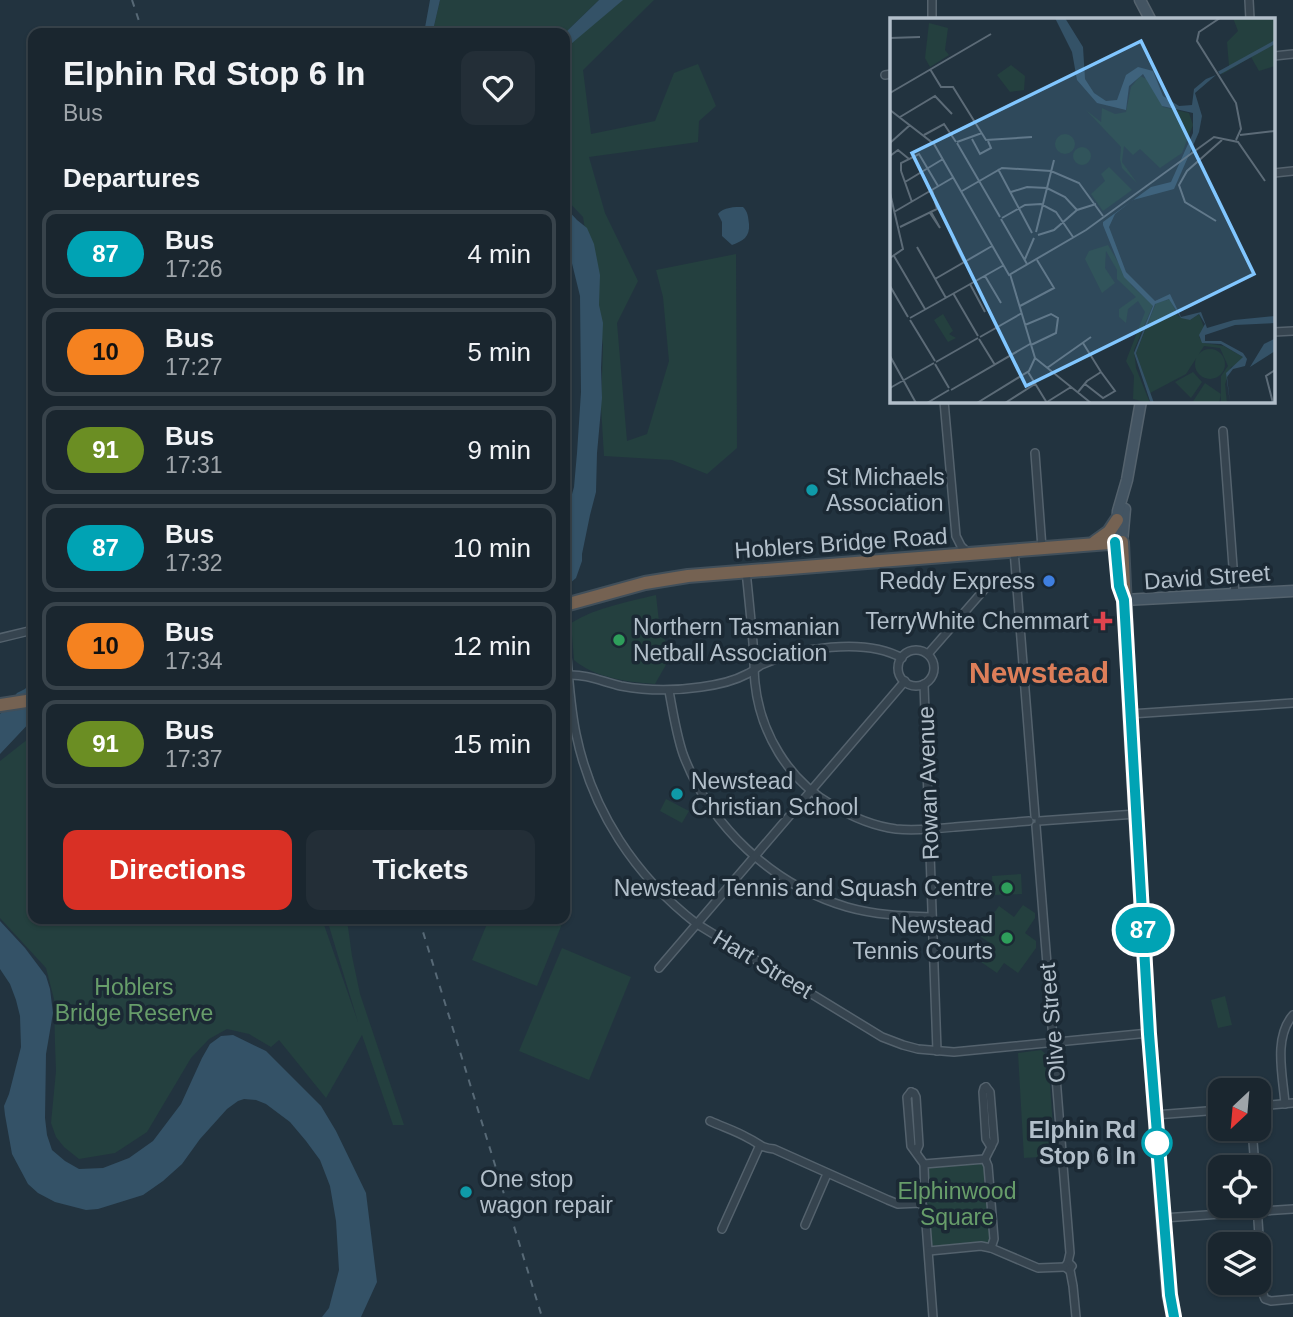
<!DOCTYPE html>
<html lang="en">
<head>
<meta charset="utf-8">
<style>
	:root { --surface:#1a262f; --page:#232e37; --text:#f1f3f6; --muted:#9fa5aa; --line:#38434b; --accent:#d93025 }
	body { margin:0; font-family:Helvetica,sans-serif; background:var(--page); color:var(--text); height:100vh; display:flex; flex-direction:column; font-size:26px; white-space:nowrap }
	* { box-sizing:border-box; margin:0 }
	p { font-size:23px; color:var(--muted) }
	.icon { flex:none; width:38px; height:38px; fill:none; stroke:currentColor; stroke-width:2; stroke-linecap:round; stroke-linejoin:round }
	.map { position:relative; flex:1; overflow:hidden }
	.panel { position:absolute; left:28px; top:28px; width:542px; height:896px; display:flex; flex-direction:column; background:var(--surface); border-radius:14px; box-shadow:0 2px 5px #0004,0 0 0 2px var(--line) }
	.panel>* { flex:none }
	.badge { padding:0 14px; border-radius:23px; font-size:24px; line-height:46px }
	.needle { width:46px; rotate:206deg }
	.buttons { position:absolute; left:1208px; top:1078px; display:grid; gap:14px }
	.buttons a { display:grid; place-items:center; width:63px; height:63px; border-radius:14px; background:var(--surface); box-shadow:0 2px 5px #0004,0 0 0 2px var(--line); font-size:35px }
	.map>.badge { position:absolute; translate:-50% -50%; box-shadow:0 0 0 4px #fff }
	h2 { padding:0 35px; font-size:26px; line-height:63px }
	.round { display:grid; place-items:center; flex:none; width:74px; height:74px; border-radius:14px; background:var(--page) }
	.headline { display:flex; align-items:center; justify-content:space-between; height:119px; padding:0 35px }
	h1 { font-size:33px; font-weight:600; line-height:52px }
	.button { display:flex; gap:14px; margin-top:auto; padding:14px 35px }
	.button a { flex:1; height:80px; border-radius:14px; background:var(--accent); color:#fff; font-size:28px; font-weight:600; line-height:80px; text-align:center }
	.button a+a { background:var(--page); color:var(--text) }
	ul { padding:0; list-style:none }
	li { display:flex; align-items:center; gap:21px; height:88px; margin:0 14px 10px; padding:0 21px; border:4px solid var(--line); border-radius:14px }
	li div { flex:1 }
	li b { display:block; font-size:26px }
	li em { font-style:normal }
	li .badge { min-width:77px; font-weight:700; text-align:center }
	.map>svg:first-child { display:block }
	.green { fill:#24403f }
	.water { fill:#345267 }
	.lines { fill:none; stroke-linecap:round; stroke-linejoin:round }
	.street-casing { stroke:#54626d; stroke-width:10 }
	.secondary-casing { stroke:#54626d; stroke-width:13 }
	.highway-casing { stroke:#414f5a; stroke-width:16 }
	.street { stroke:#36444f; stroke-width:7 }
	.secondary { stroke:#435462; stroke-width:10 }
	.highway { stroke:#756252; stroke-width:12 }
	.rail { stroke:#576976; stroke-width:2; stroke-dasharray:7 7; stroke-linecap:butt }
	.line-casing { stroke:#fff; stroke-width:16 }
	.line { stroke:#00a3b4; stroke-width:10 }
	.culture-dot { fill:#0f9aa8; stroke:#1b2934; stroke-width:2.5 }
	.shop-dot { fill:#3f7fe0; stroke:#1b2934; stroke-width:2.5 }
	.health-dot { fill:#e0444e; stroke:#1b2934; stroke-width:2.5 }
	.leisure-dot { fill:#2e9e5b; stroke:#1b2934; stroke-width:2.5 }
	.stop-dot { fill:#fff; stroke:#00a3b4; stroke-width:3.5 }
	.labels { text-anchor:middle; stroke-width:7; stroke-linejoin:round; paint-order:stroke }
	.poi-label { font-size:23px; fill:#b2bfca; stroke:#1b2934; text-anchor:start }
	.street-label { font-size:23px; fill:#b2bfca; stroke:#1b2934 }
	.park-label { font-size:23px; fill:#679d6a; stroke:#1b2934 }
	.stop-label { font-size:23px; font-weight:bold; fill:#b2bfca; stroke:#1b2934; text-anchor:end }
	.district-label { font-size:30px; font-weight:bold; fill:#dd7e59; stroke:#1b2934 }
	.inset-river { fill:none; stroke:#345267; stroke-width:3.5 }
	.inset-road { fill:none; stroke:#5c6b77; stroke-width:2 }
	.view { fill:#81c6ff; fill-opacity:0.15; stroke:#81c6ff; stroke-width:3.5 }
	.inset-edge { fill:none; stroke:#b2bfca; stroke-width:3.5 }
</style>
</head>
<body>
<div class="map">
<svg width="1293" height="1317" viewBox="0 0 1293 1317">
	<rect width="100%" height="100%" fill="#22333f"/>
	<g class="green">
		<path d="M440,0H599L565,33H435L434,26Z"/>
		<path d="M622,0H654L583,70L591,134L655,121L674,73L698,64L716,106L699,121L698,142L589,157L605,213L638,281L617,323L627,441L647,434L669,361L663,297L656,270L736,254L737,448L707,474L672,460L604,456L601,407L603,345L583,217L565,198V47Z"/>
		<path d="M656,595L660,631L666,642L671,656L655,684C628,682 595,678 574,660L571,623C597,607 628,602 656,595Z"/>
		<path d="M33,735V919H322L358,1022L329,926L325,919H345L348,927L352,956L360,994L404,1125H393L362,1035L326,1098L279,1040L271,1047L249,1034L227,1029L209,1039L191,1058L147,1132L115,1153L79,1159L64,1147L56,1137L51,1123L56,1071L55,1044L54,999L46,968L0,918V761Z"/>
		<path d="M666,799L689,811L682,823L660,811Z"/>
		<path d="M1021,874L1022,894L993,895L992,876Z"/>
		<path d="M1023,905L1035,913V918L1025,933L1036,941V948L1018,973L1004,963L997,973L981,962L993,945L978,935L999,906L1014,917Z"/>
		<path d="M489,919H564L537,986L472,960Z"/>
		<path d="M562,948L631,977L589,1080L519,1051Z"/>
		<path d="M1225,996L1232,1025L1218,1028L1211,1000Z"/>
		<path d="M1041,1050L1048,1056L1055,1156L1024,1158L1018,1053Z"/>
		<path d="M982,1162L985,1168L990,1241L985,1245L934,1246L931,1243L929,1213L925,1202L927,1167Z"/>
	</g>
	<g class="water">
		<path d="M430,0H440L434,26L435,33H424Z"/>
		<path d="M599,0H623L565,49V33Z"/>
		<path d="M565,207L577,220L587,228L594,244L600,275L599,305L603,323L601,368L602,398L597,453L596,492L590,515L582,554V561L576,578L569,584L565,585V519L574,487L577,453L581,392L580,296L568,247L565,243Z"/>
		<path d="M743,207C748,212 748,216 749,224C750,237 743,241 732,245L722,236V222L718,214C723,207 735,207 743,207Z"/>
		<path d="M33,679V719L0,754V714L17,693L25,689Z"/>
		<path d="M0,921L25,948L46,976L50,989L53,1013L46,1054L45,1118L47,1135L52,1150L65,1161L79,1169L103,1168L129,1158L153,1141L181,1104L202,1058L210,1044L221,1036L233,1035L266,1051L321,1106L336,1131L366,1193L377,1282L361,1317H322L329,1308L339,1270L336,1221L330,1186L320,1160L306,1141L290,1122L266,1104L256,1100L244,1099L238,1101L227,1109L200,1139L182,1164L163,1181L143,1195L98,1209L86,1210L55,1202L38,1193L28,1184L12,1154L5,1115L4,1106L9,1094L21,1047L20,1016L16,1000L10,984L0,969Z"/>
	</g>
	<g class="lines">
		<g class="street-casing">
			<g id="street">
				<path d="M932,0V19"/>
				<path d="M1249,0L1250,19"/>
				<path d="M1274,56L1293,54"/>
				<path d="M885,75L892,74"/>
				<path d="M1274,173L1293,171"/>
				<path d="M1274,332L1293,331"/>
				<path d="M944,401L956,536L961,546L968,553"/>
				<path d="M1223,431L1235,594"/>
				<path d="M1035,453L1042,548"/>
				<path d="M1014,550L1035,816"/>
				<path d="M746,571C749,600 752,628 754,656C754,665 754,674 755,683C760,732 788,780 832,805C852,817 873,826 896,829C916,831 935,829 955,827C980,825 1005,823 1029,821"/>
				<path d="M565,632C568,666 569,700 576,734C592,811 635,876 697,924L882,1037L903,1045L918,1049L954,1052L1149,1033"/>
				<path d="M0,638L33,630"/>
				<circle cx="916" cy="668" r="18"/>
				<path d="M928,654L989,584L999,581L1017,580"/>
				<path d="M568,675C587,674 603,682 621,686C648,691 674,691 701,687C716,685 734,681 747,674C752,672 756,668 761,665C798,648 864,637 902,658"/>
				<path d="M924,684L937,1051"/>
				<path d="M669,691C673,712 676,733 683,754C710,826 772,885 847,907C875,915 903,916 932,917"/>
				<path d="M1130,714L1293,703"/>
				<path d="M1039,821L1136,814"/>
				<path d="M1036,826L1070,1253L1068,1262L1065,1267L1069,1270L1072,1266L1068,1262"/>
				<path d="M659,968L905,681"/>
				<path d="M986,1087L984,1088L983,1092L986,1139L991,1147"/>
				<path d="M911,1092L907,1097L911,1146L924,1164"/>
				<path d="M911,1092L914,1093L916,1097L919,1145L916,1152"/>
				<path d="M1285,1104C1283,1076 1273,1038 1293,1015"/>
				<path d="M1258,1106L1293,1103"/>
				<path d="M1155,1115L1220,1110"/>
				<path d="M710,1121C723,1127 736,1131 748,1138C759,1143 760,1148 774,1149L888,1200L898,1204L921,1203L925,1210L933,1317"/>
				<path d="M1252,1129L1255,1167"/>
				<path d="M985,1159L994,1141L990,1092L986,1087"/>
				<path d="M921,1203L925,1196L924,1164L985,1159L988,1166L994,1239L991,1248"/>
				<path d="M1257,1206L1263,1294L1265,1299L1271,1301L1293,1299"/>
				<path d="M1163,1218L1293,1209"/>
				<path d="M805,1225L827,1174"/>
				<path d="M722,1229L759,1147"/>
				<path d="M929,1251L981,1246L991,1248L1038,1268L1065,1267"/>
				<path d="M1070,1270L1073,1286L1076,1317"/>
			</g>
		</g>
		<g class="secondary-casing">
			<g id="secondary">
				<path d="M1140,0L1150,19"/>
				<path d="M1122,542L1125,509"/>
				<path d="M1116,543L1118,511L1127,480L1141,401"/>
				<path d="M1124,600L1293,591"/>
			</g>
		</g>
		<g class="highway-casing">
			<g id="highway">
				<path d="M1095,542L1109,532L1117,520"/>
				<path d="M565,605L645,583L688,576L1122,542L1130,714L1149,1033L1169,1295L1174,1317"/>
				<path d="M0,705L33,700"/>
			</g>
		</g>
		<use href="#street" class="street"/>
		<use href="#secondary" class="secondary"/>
		<use href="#highway" class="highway"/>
		<g class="rail">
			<path d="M132,0L143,33"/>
			<path d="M419,919L542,1317"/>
		</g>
	</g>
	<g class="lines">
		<g class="line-casing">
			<path id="line" d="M1115,542L1119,586L1124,600L1149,1034L1170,1295L1174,1317"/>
		</g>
		<use href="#line" class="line"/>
	</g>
	<g class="culture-dot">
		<circle cx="812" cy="490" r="7"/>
		<circle cx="677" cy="794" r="7"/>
		<circle cx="466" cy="1192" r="7"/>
	</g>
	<circle class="shop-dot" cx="1049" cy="581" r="7"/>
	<path class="health-dot" d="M1099.5 610.5h7v7h7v7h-7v7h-7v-7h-7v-7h7z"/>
	<g class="leisure-dot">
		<circle cx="619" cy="640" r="7"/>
		<circle cx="1007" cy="888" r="7"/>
		<circle cx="1007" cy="938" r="7"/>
	</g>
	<circle class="stop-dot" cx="1157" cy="1143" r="14"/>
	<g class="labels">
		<g class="poi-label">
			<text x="826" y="485">St Michaels<tspan x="826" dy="26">Association</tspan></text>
			<text x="1035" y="589" text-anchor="end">Reddy Express</text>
			<text x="1089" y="629" text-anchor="end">TerryWhite Chemmart</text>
			<text x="633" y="635">Northern Tasmanian<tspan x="633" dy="26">Netball Association</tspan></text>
			<text x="691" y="789">Newstead<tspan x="691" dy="26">Christian School</tspan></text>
			<text x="993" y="896" text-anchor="end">Newstead Tennis and Squash Centre</text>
			<text x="993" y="933" text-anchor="end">Newstead<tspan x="993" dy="26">Tennis Courts</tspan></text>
			<text x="480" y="1187">One stop<tspan x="480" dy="26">wagon repair</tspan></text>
		</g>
		<g class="street-label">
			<text transform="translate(841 543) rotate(-4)" y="8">Hoblers Bridge Road</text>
			<text transform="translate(1207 577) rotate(-4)" y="8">David Street</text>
			<text transform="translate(928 783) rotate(-92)" y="8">Rowan Avenue</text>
			<text transform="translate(763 964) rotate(31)" y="8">Hart Street</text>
			<text transform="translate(1052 1023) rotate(-95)" y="8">Olive Street</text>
		</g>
		<g class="park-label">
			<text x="134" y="995">Hoblers<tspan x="134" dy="26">Bridge Reserve</tspan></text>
			<text x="957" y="1199">Elphinwood<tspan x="957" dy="26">Square</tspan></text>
		</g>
		<g class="stop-label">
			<text x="1136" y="1138">Elphin Rd<tspan x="1136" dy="26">Stop 6 In</tspan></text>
		</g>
		<g class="district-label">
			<text x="1039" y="683">Newstead</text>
		</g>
	</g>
	<g transform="translate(890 18)">
		<rect width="385" height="385" fill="#22333f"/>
		<path d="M343,0H385V48L369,53L361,39L331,57L339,48L337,24L348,13ZM39,5L58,10L55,32L59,37L40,49L35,40ZM121,47L135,58L134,72L120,74L107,57ZM250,58L259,62L273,89L299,95L303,107L292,135L270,150L250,131L243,137L234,128L232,144L247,165L232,150L230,141L231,129L196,92L211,104L212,90L225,96L236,94L241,69ZM165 126a10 10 0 1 1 20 0a10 10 0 1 1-20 0ZM183 138a9 9 0 1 1 18 0a9 9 0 1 1-18 0ZM219,149L242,172L213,193L201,176L215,163L211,156ZM218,227L242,268L263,287L244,332L246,350L260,385L243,381L244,358L236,343L255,294L248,283L238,291L236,305L229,299V291L246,279L227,261V252L216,233L215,250L225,265L212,275L195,241L199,233ZM280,281L288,298L300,302L309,296L315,312L309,319L314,325L334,328L353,339L351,346L341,349L335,366L337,385H331V376L329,385H302L315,365L331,376V358L338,348L330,330L314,328L296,356L260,375L246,335L266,285ZM53,296L63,313L59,316L66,320L58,324L44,302ZM305 346a15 15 0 1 1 30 0a15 15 0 1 1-30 0ZM303,354L312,364L301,380L285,364Z" fill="#24403f"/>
		<path d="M165,0H175L193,29L195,61L204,75L216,83L227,82L236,57L248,49L263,53L273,78L289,88L302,87L304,71L316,61L326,57L305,75L312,98L309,114L284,171L243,182L225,196L219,209L236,254L265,283L280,276L291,299L311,294L317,310L344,302L385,298V305L345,307L315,317V323H331L353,335L357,341L355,348L343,351L337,359L340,385L336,355L353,339L331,326L312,325L309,317L315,306L309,296L300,302L291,300L279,281L265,286L246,335L264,385L260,383L244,335L263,288L234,259L213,207V204L261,169L281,164L303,115V95L272,88L253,56L239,68L236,92L207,85L187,62L182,34ZM384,321L385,333L360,349L374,326Z" fill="#345267"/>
		<path class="inset-river" d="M329,55L385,24"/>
		<path class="inset-road" d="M330,0L309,14L307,23L346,85L351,111L346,122M0,20L30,19M40,51L51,69H63L96,122L142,119M0,75L101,16M0,92L44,126L119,257L196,212L324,119L348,124L375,163M10,99L45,78L62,96M34,117L54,106L66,124M350,117L385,113M82,121L90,136L101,130L98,123M67,124L92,115M0,125L20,107M67,125L110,199M0,138L8,132L19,141M108,151L142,215M11,153V145L29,136L48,168M11,153L22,184M15,164L53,141M72,173L112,150L161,153L189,165L213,198M121,174L137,169L157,170L175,179L187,192M0,175L13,231L0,240M4,194L64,159M40,195L50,210L41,194M112,200L135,187L151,186L166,194L183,219M111,201L137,246M326,203L295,184L289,167L297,153L332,122M10,209L47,191L42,172M146,214L164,142M148,217L164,212L187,192L206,186M63,222L74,244M27,229L56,280M4,238L35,291M135,241L144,220M120,256L145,340L201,385M95,258L111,285M45,261L102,228M80,266L95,294M0,268L18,299M63,275L88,318M130,288L164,270L147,242M20,300L114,247M20,302L45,343M135,307L161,296L168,300L166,315L141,327M90,319L132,295M89,321L105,347M193,325L211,354M0,338L26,385M46,344L88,320M45,346L59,370M157,350L201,319M138,354L157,385M0,370L44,345M61,372L140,326M188,374L197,363L211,354L225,373L213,380L195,366M157,384L181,369M37,385L59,372M87,385L139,353L145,340M115,385L145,366M383,385L376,358L385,352"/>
		<path class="view" d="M251,23L364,256L136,368L22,135Z"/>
		<rect width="385" height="385" class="inset-edge"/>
	</g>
</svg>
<div class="buttons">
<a><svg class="needle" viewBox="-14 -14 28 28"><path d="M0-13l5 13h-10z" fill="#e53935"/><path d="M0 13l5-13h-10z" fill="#9fa5aa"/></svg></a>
<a><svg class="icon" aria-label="locate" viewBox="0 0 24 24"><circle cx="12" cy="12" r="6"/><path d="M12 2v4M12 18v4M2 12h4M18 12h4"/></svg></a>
<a><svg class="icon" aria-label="layers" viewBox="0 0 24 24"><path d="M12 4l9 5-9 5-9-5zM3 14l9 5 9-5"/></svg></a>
</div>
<b class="badge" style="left:1143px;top:930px;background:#00a3b4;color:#fff">87</b>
<section class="panel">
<div class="headline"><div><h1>Elphin Rd Stop 6 In</h1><p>Bus</p></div><a class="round"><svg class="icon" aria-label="heart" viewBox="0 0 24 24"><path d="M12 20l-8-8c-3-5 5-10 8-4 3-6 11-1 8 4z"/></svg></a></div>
<h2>Departures</h2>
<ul>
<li><span class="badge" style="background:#00a3b4;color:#fff">87</span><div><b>Bus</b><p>17:26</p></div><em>4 min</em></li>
<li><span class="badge" style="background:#f58220;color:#111">10</span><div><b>Bus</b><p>17:27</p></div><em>5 min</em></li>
<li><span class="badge" style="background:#6b8e23;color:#fff">91</span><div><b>Bus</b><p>17:31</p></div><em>9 min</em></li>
<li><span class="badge" style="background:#00a3b4;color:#fff">87</span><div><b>Bus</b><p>17:32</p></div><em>10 min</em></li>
<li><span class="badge" style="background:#f58220;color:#111">10</span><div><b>Bus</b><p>17:34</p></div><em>12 min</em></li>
<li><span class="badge" style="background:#6b8e23;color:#fff">91</span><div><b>Bus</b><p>17:37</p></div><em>15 min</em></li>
</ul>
<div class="button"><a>Directions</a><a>Tickets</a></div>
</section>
</div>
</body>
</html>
